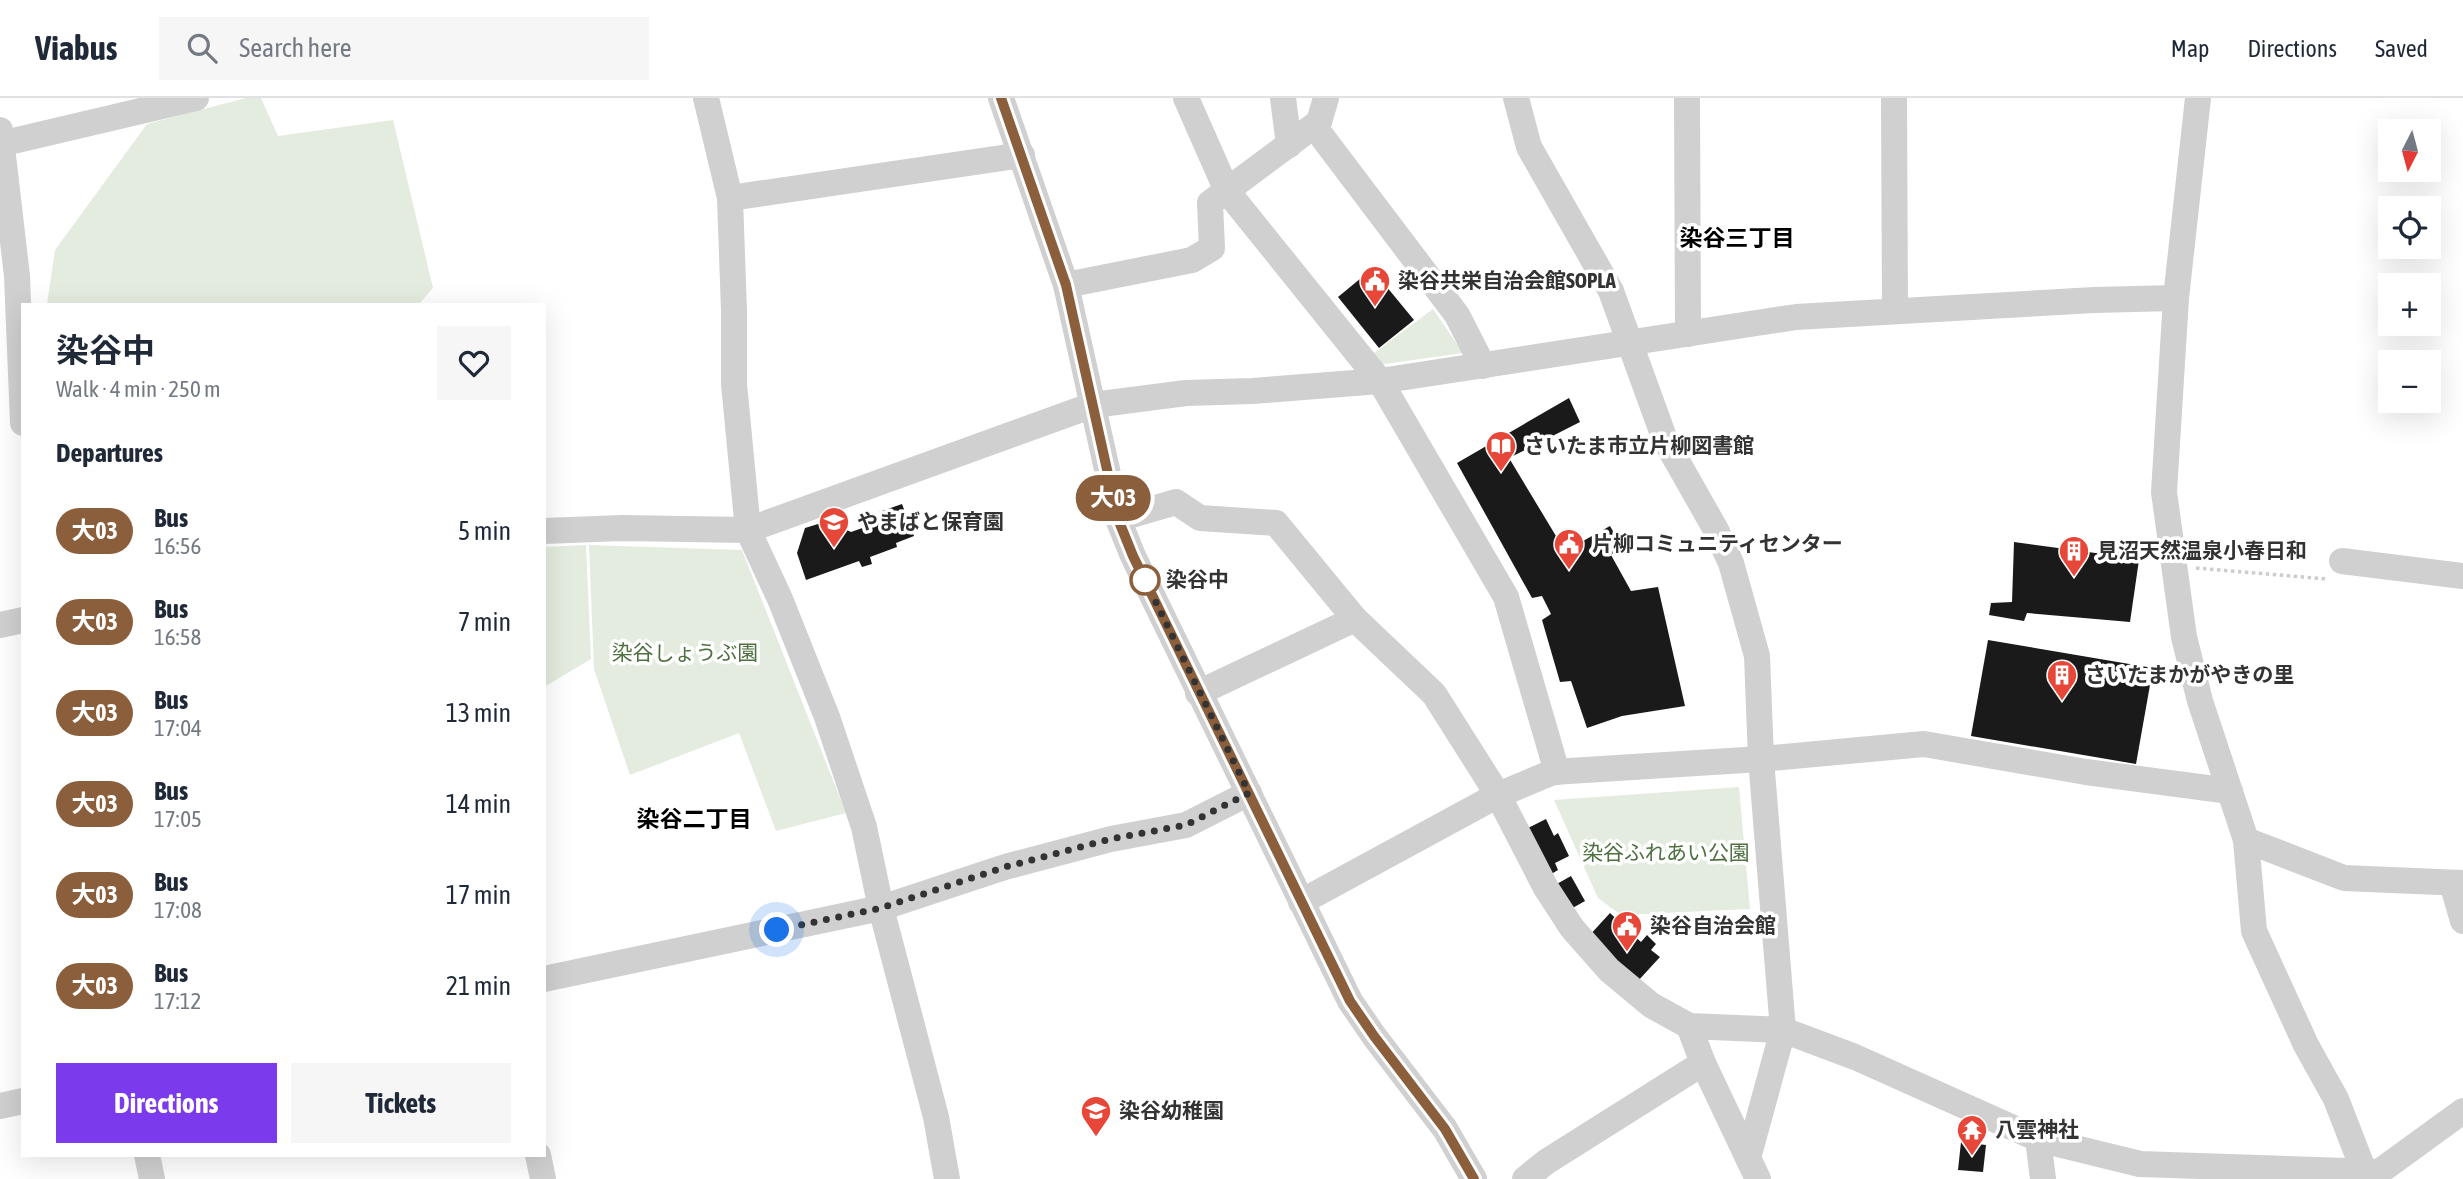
<!DOCTYPE html>
<html lang="en">
<head>
<meta charset="utf-8">
<style>
	:root { --surface:#fff; --page:#f6f6f7; --text:#1f2937; --muted:#747a83; --line:#e0e1e3; --accent:#7c3aed }
	body { margin:0; font-family:"Asap Condensed","Noto Sans JP",sans-serif; background:var(--page); color:var(--text); height:100vh; display:flex; flex-direction:column; font-size:26px; white-space:nowrap }
	* { box-sizing:border-box; margin:0 }
	p { font-size:23px; color:var(--muted) }
	.icon { flex:none; width:38px; height:38px; fill:none; stroke:currentColor; stroke-width:2; stroke-linecap:round; stroke-linejoin:round }
	.map { position:relative; flex:1; overflow:hidden }
	.details { position:absolute; left:21px; top:205px; width:525px; height:854px; display:flex; flex-direction:column; background:var(--surface); border-radius:0px; box-shadow:0 7px 28px #0002 }
	.details>* { flex:none }
	.badge { padding:0 14px; border-radius:23px; font-size:24px; line-height:46px }
	.needle { width:46px; rotate:186deg }
	.fabs { position:absolute; left:2378px; top:21px; display:grid; gap:14px }
	.fabs a { display:grid; place-items:center; width:63px; height:63px; border-radius:0px; background:var(--surface); box-shadow:0 7px 28px #0002; font-size:35px }
	.you { position:absolute; width:35px; height:35px; margin:-18px; border:5px solid #fff; border-radius:50%; background:#1a73e8; box-shadow:0 0 0 10px #1a73e833 }
	.map>.badge { position:absolute; translate:-50% -50%; box-shadow:0 0 0 4px #fff }
	h2 { padding:0 35px; font-size:26px; line-height:63px }
	.round { display:grid; place-items:center; flex:none; width:74px; height:74px; border-radius:0px; background:var(--page) }
	.overview { display:flex; align-items:center; justify-content:space-between; height:119px; padding:0 35px }
	h1 { font-size:33px; font-weight:700; line-height:52px }
	.primary-button { display:flex; gap:14px; margin-top:auto; padding:14px 35px }
	.primary-button a { flex:1; height:80px; border-radius:0px; background:var(--accent); color:#fff; font-size:28px; font-weight:700; line-height:80px; text-align:center }
	.primary-button a+a { background:var(--page); color:var(--text) }
	ul { padding:0; list-style:none }
	li { display:flex; align-items:center; gap:21px; height:91px; padding:0 35px }
	li div { flex:1 }
	li b { display:block; font-size:26px }
	li em { font-style:normal }
	li .badge { min-width:77px; font-weight:700; text-align:center }
	header { display:flex; align-items:center; gap:42px; box-sizing:border-box; height:98px; padding:0 35px; background:var(--surface); border-bottom:2px solid var(--line) }
	header strong { font-size:33px }
	nav { display:flex; gap:38px; margin-inline-start:auto; font-size:24px }
	.search { width:490px; height:63px; background:var(--page); display:flex; align-items:center; gap:18px; box-sizing:border-box; padding:0 24px; border-radius:0px; color:var(--muted); font-size:26px }
	.map>svg:first-child { display:block }
	.green { fill:#e4ecdf }
	.building { fill:#1a1a1a }
	.lines { fill:none; stroke-linecap:round; stroke-linejoin:round }
	.path { stroke:#cdcdcd; stroke-width:3.5; stroke-dasharray:3.5 3.5; stroke-linecap:butt }
	.minor { stroke:#d0d0d0; stroke-width:26 }
	.line-casing { stroke:#fff; stroke-width:16 }
	.line { stroke:#8b5e3c; stroke-width:10 }
	.walk { stroke:#333; stroke-width:7; stroke-dasharray:0 12.6 }
	.stop-dot { fill:#fff; stroke:#8b5e3c; stroke-width:3.5 }
	.labels { text-anchor:middle; stroke-width:7; stroke-linejoin:round; paint-order:stroke }
	.poi-label { font-size:21px; font-weight:bold; fill:#333; stroke:#fff; text-anchor:start }
	.stop-label { font-size:21px; font-weight:bold; fill:#333; stroke:#fff; text-anchor:start }
	.park-label { font-size:21px; fill:#4e703f; stroke:#fff }
	.neighbourhood-label { font-size:23px; font-weight:bold; fill:#000; stroke:#fff }
</style>
</head>
<body>
<header>
<strong>Viabus</strong>
<div class="search"><svg class="icon" aria-label="search" viewBox="0 0 24 24"><circle cx="10" cy="10" r="6"/><path d="M15 15l6 6"/></svg>Search here</div>
<nav><a>Map</a><a>Directions</a><a>Saved</a></nav>
</header>
<div class="map">
<svg width="2463" height="1081" viewBox="0 0 2463 1081">
	<rect width="100%" height="100%" fill="#fff"/>
	<g class="green">
		<path d="M246,0H261L278,38L393,22L433,190L419,206H47L55,152L147,26Z"/>
		<path d="M1433,211L1463,255L1377,267L1370,258Z"/>
		<path d="M586,447L591,561L544,589V449Z"/>
		<path d="M589,447L742,452L846,715L776,733L739,635L630,677L594,571Z"/>
		<path d="M1739,689L1750,811L1621,817L1598,800L1554,702Z"/>
	</g>
	<g class="building">
		<path d="M1372,171L1414,222L1379,250L1338,199Z"/>
		<path d="M1569,300L1580,324L1509,360L1565,453L1610,428L1622,449L1611,457L1631,493L1658,489L1685,608L1622,618L1587,630L1571,583L1560,584L1542,522L1551,516L1542,498L1532,500L1457,365Z"/>
		<path d="M902,406L914,438L896,445L897,449L870,459L872,466L862,469L859,463L806,482L797,455L805,430L828,423L851,434L882,423L879,414Z"/>
		<path d="M2103,442L2141,448L2130,524L2027,515L2024,523L1989,517L1991,505L2012,504L2014,444L2103,456Z"/>
		<path d="M1988,542L2153,570L2136,666L1971,638Z"/>
		<path d="M1546,721L1554,738L1558,735L1569,758L1555,765L1558,772L1548,778L1524,732Z"/>
		<path d="M1571,778L1585,803L1569,812L1555,787Z"/>
		<path d="M1610,815L1641,844L1647,837L1656,846L1651,852L1660,859L1637,884L1588,839Z"/>
		<path d="M1961,1044L1986,1047L1983,1074L1958,1072Z"/>
	</g>
	<g class="lines">
		<path class="path" d="M2196,470L2327,481"/>
		<g class="minor">
			<path d="M706,0L730,100L734,213V286L748,432L780,501L827,619L864,729L881,810L936,1019L947,1081"/>
			<path d="M1001,0L1066,187L1118,421L1133,458L1350,903L1374,938L1445,1031L1474,1081"/>
			<path d="M1186,0L1227,93L1380,283L1506,499L1557,674"/>
			<path d="M1283,0L1289,47"/>
			<path d="M1516,0L1529,49L1611,193L1665,342L1716,432L1731,465L1757,558L1761,661L1783,932L1748,1060"/>
			<path d="M1687,0L1688,236"/>
			<path d="M1894,0L1895,213"/>
			<path d="M2198,0L2176,200L2164,394L2184,539L2200,603L2246,742L2254,833L2306,947L2336,1001L2367,1081"/>
			<path d="M1314,28L1457,217L1483,268"/>
			<path d="M0,32L17,178L23,325"/>
			<path d="M0,46L196,0"/>
			<path d="M730,100L1022,57"/>
			<path d="M1066,187L1192,162L1212,150L1210,105L1319,24L1326,0"/>
			<path d="M1118,421L1176,404L1200,420L1276,425L1355,521L1434,596L1498,697L1546,790L1572,830L1609,872L1651,907L1689,928L1783,932L1855,959L2038,1041L2140,1066L2379,1074L2463,1013"/>
			<path d="M544,433L622,430L748,432L1093,307L1186,295L1252,293L1380,283L1796,219L2094,202L2176,200"/>
			<path d="M2342,463L2463,478"/>
			<path d="M0,527L23,522"/>
			<path d="M1198,595L1355,521"/>
			<path d="M2246,742L2344,780L2463,785"/>
			<path d="M2452,785L2463,823"/>
			<path d="M1301,804L1498,697L1553,674L1761,661L1924,646L2086,674L2230,693"/>
			<path d="M544,881L881,810L1005,769L1111,741L1186,727L1249,695"/>
			<path d="M1689,928L1703,965L1758,1081"/>
			<path d="M0,1008L23,1003"/>
			<path d="M2038,1041L2043,1081"/>
			<path d="M147,1057L152,1081"/>
			<path d="M538,1057L543,1081"/>
			<path d="M1525,1081L1546,1064L1703,965"/>
		</g>
	</g>
	<g class="lines">
		<g class="line-casing">
			<path id="line" d="M1001,0L1066,187L1118,421L1133,458L1350,903L1374,938L1445,1031L1474,1081"/>
		</g>
		<use href="#line" class="line"/>
		<path class="walk" d="M777,832L881,810L1005,769L1111,741L1186,727L1249,695L1145,482"/>
	</g>
	<defs>
		<g id="civic-pin" transform="scale(1.575)"><path d="M0 17L-7.5 6A9.5 9.5 0 1 1 7.5 6Z" fill="#e64739" stroke="#fff"/><path d="M-.6-6.5H3V-4.5H.6V-3L4-1V1h2V6H-6V1h2V-1L-.6-3ZM-1.2 2.5V6h2.4V2.5Z" fill="#fff"/></g>
		<g id="library-pin" transform="scale(1.575)"><path d="M0 17L-7.5 6A9.5 9.5 0 1 1 7.5 6Z" fill="#e64739" stroke="#fff"/><path d="M-6-4Q-3-5.5-.7-3.5V5Q-3 3-6 4ZM6-4Q3-5.5 .7-3.5V5Q3 3 6 4Z" fill="#fff"/></g>
		<g id="school-pin" transform="scale(1.575)"><path d="M0 17L-7.5 6A9.5 9.5 0 1 1 7.5 6Z" fill="#e64739" stroke="#fff"/><path d="M0-5L7-2L0 1L-7-2ZM-4 1L0 2.5L4 1V4Q0 6-4 4Z" fill="#fff"/></g>
		<g id="building-pin" transform="scale(1.575)"><path d="M0 17L-7.5 6A9.5 9.5 0 1 1 7.5 6Z" fill="#e64739" stroke="#fff"/><path d="M-4-6H4V6H1V3H-1V6H-4ZM-2.5-4.3h1.7v1.8h-1.7ZM.8-4.3h1.7v1.8H.8ZM-2.5-1h1.7V.8h-1.7ZM.8-1h1.7V.8H.8Z" fill="#fff"/></g>
		<g id="temple-pin" transform="scale(1.575)"><path d="M0 17L-7.5 6A9.5 9.5 0 1 1 7.5 6Z" fill="#e64739" stroke="#fff"/><path d="M0-6L5-2H3V0L6.5 2.5H4V6H1.5V3h-3V6H-4V2.5H-6.5L-3 0V-2H-5Z" fill="#fff"/></g>
	</defs>
	<g fill-rule="evenodd">
		<use href="#civic-pin" x="1375" y="183"/>
		<use href="#library-pin" x="1501" y="348"/>
		<use href="#school-pin" x="834" y="424"/>
		<use href="#civic-pin" x="1569" y="446"/>
		<use href="#building-pin" x="2074" y="453"/>
		<use href="#building-pin" x="2062" y="577"/>
		<use href="#civic-pin" x="1627" y="828"/>
		<use href="#school-pin" x="1096" y="1013"/>
		<use href="#temple-pin" x="1972" y="1032"/>
	</g>
	<circle class="stop-dot" cx="1145" cy="482" r="14"/>
	<g class="labels">
		<g class="poi-label">
			<text x="1398" y="190">染谷共栄自治会館SOPLA</text>
			<text x="1524" y="355">さいたま市立片柳図書館</text>
			<text x="857" y="431">やまばと保育園</text>
			<text x="1592" y="453">片柳コミュニティセンター</text>
			<text x="2097" y="460">見沼天然温泉小春日和</text>
			<text x="2085" y="584">さいたまかがやきの里</text>
			<text x="1650" y="835">染谷自治会館</text>
			<text x="1119" y="1020">染谷幼稚園</text>
			<text x="1995" y="1039">八雲神社</text>
		</g>
		<g class="stop-label">
			<text x="1166" y="489">染谷中</text>
		</g>
		<g class="park-label">
			<text x="685" y="562">染谷しょうぶ園</text>
			<text x="1666" y="762">染谷ふれあい公園</text>
		</g>
		<g class="neighbourhood-label">
			<text x="1737" y="148">染谷三丁目</text>
			<text x="694" y="729">染谷二丁目</text>
		</g>
	</g>
</svg>
<div class="fabs">
<a><svg class="needle" viewBox="-14 -14 28 28"><path d="M0-13l5 13h-10z" fill="#e53935"/><path d="M0 13l5-13h-10z" fill="#747a83"/></svg></a>
<a><svg class="icon" aria-label="locate" viewBox="0 0 24 24"><circle cx="12" cy="12" r="6"/><path d="M12 2v4M12 18v4M2 12h4M18 12h4"/></svg></a>
<a>+</a>
<a>−</a>
</div>
<div class="you" style="left:777px;top:832px"></div>
<b class="badge" style="left:1113px;top:400px;background:#8b5e3c;color:#fff">大03</b>
<section class="details">
<div class="overview"><div><h1>染谷中</h1><p>Walk · 4 min · 250 m</p></div><a class="round"><svg class="icon" aria-label="heart" viewBox="0 0 24 24"><path d="M12 20l-8-8c-3-5 5-10 8-4 3-6 11-1 8 4z"/></svg></a></div>
<h2>Departures</h2>
<ul>
<li><span class="badge" style="background:#8b5e3c;color:#fff">大03</span><div><b>Bus</b><p>16:56</p></div><em>5 min</em></li>
<li><span class="badge" style="background:#8b5e3c;color:#fff">大03</span><div><b>Bus</b><p>16:58</p></div><em>7 min</em></li>
<li><span class="badge" style="background:#8b5e3c;color:#fff">大03</span><div><b>Bus</b><p>17:04</p></div><em>13 min</em></li>
<li><span class="badge" style="background:#8b5e3c;color:#fff">大03</span><div><b>Bus</b><p>17:05</p></div><em>14 min</em></li>
<li><span class="badge" style="background:#8b5e3c;color:#fff">大03</span><div><b>Bus</b><p>17:08</p></div><em>17 min</em></li>
<li><span class="badge" style="background:#8b5e3c;color:#fff">大03</span><div><b>Bus</b><p>17:12</p></div><em>21 min</em></li>
</ul>
<div class="primary-button"><a>Directions</a><a>Tickets</a></div>
</section>
</div>
</body>
</html>
